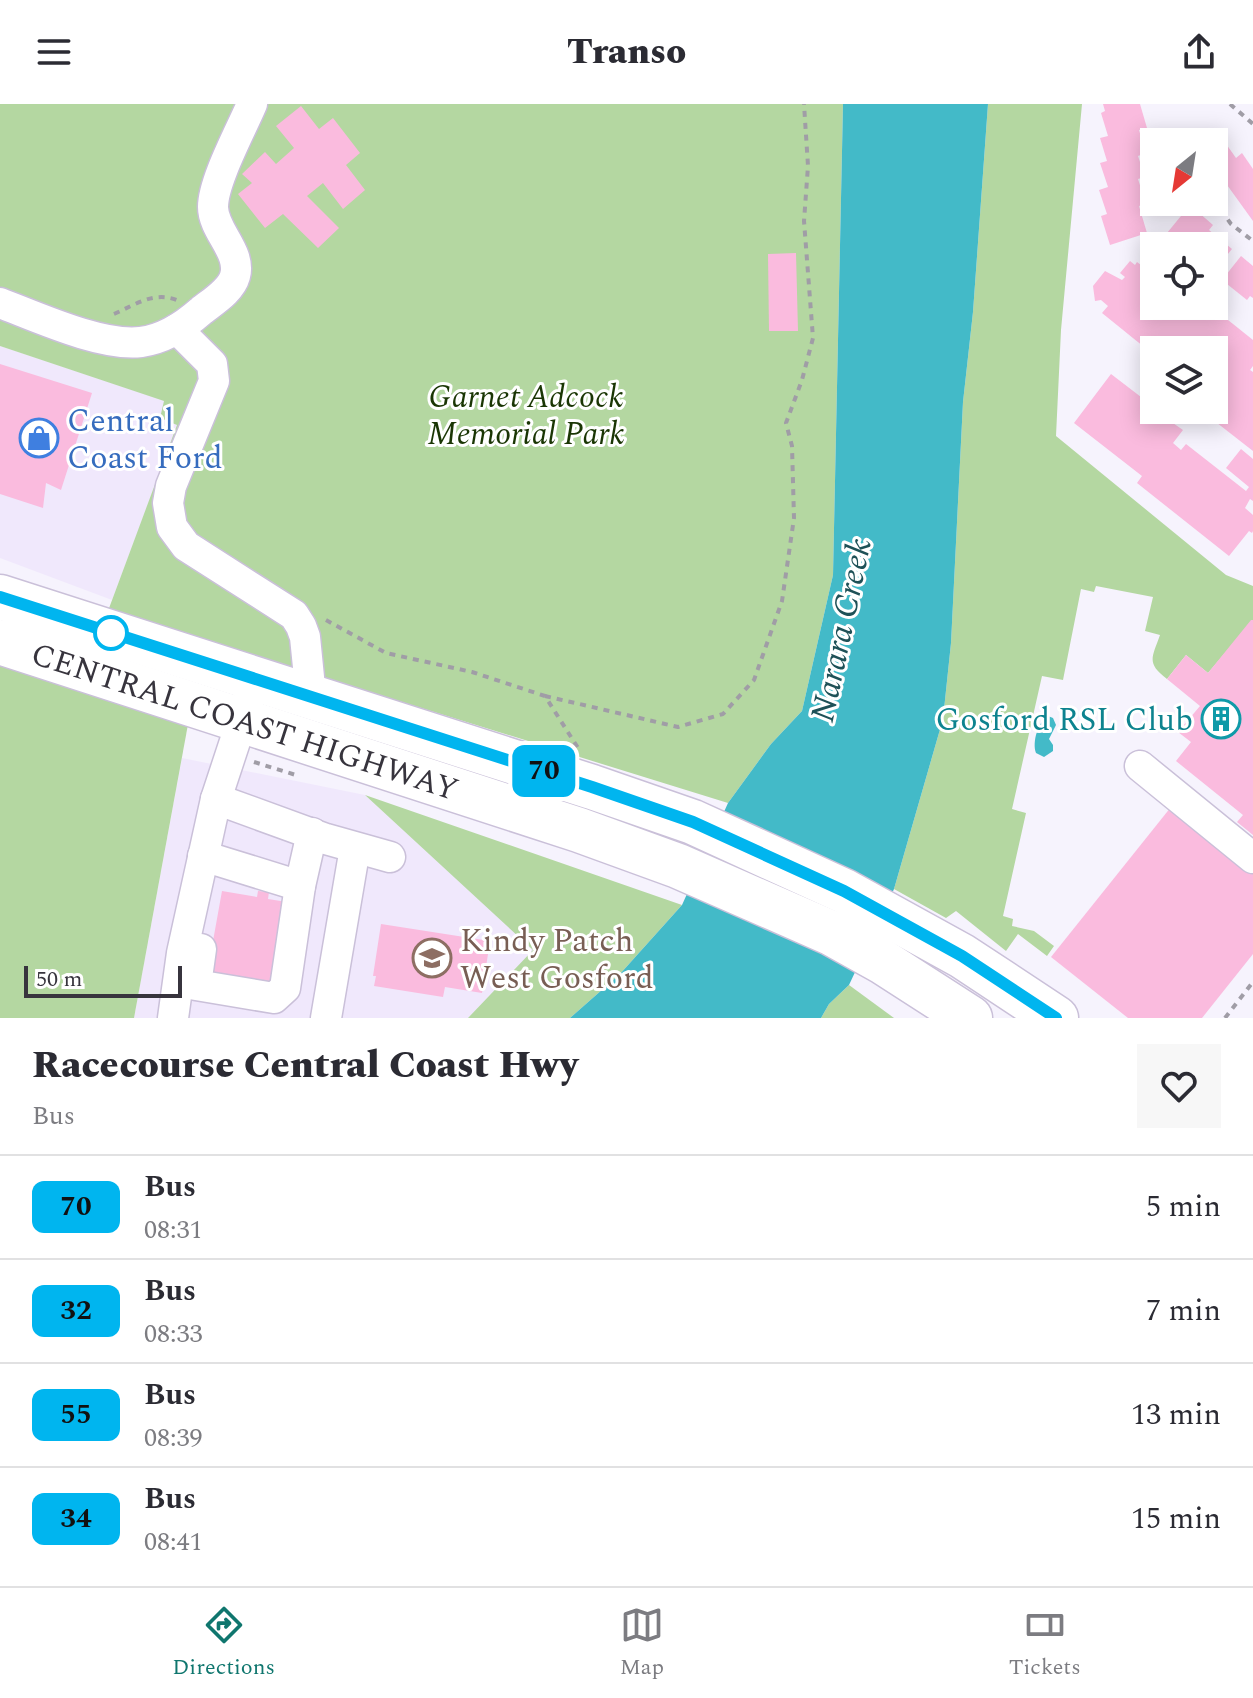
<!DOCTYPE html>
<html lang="en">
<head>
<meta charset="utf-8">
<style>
	:root { --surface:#fff; --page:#f7f7f7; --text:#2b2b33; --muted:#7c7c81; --line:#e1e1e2; --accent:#0f766e }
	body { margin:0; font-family:Spectral,serif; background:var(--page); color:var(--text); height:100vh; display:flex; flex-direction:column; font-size:30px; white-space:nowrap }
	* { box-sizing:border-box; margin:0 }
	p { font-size:26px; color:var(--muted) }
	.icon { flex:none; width:44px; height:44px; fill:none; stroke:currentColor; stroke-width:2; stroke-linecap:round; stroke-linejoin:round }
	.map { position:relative; height:914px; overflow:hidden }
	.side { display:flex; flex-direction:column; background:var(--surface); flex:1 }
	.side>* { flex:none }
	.badge { padding:0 16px; border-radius:12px; font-size:28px; line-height:52px }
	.needle { width:52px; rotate:210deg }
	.buttons { position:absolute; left:1140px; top:24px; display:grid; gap:16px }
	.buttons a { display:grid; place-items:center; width:88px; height:88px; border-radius:0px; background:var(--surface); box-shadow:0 4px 20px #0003; font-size:40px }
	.scale { position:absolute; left:24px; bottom:20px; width:158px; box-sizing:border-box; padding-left:8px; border:4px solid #37343d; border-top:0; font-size:22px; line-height:28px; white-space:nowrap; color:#37343d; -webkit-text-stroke:6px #fff; paint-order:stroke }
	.map>.badge { position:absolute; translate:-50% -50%; box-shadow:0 0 0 4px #fff }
	.round { display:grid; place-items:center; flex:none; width:84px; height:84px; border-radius:0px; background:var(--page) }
	.overview { display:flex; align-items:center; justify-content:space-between; height:136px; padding:0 32px }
	h1 { font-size:38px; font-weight:800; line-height:60px }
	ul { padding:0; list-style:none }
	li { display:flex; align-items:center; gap:24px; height:104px; padding:0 32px; border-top:2px solid var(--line) }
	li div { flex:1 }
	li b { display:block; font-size:30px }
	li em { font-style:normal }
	li .badge { min-width:88px; font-weight:700; text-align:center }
	header { display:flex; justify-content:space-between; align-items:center; height:104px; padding:0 32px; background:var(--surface); font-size:36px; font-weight:800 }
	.tab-bar { display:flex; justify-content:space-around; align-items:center; height:112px; border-top:2px solid var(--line); background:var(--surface); font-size:22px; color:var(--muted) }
	.tab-bar a { display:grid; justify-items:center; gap:4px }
	.tab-bar .current { color:var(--accent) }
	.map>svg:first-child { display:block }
	.built { fill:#f0e8fc }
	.green { fill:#b4d7a1 }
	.water { fill:#43bac8 }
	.building { fill:#fabbde }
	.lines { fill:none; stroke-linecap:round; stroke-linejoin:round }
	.minor-casing { stroke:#cac0d9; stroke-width:33 }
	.highway-casing { stroke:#cac0d9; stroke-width:47 }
	.path { stroke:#a09da6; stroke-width:4; stroke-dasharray:6 6; stroke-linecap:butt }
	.minor { stroke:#fff; stroke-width:30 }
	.highway { stroke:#fff; stroke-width:44 }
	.line-casing { stroke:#fff; stroke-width:18 }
	.line { stroke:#00b5ef; stroke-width:12 }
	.stop-dot { fill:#fff; stroke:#00b5ef; stroke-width:4 }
	.labels { text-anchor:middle; stroke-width:6; stroke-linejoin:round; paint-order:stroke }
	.park-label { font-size:32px; font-style:italic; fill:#1a3604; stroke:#fff }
	.shop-label { font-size:32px; fill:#366cbe; stroke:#fff; text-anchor:start }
	.culture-label { font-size:32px; fill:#0d838f; stroke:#fff; text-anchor:end }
	.street-label { font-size:32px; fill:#37343d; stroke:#fff }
	.education-label { font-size:32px; fill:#785e54; stroke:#fff; text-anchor:start }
	.water-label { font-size:34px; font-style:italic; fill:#1e5157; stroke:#fff }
</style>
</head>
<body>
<header><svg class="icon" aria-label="menu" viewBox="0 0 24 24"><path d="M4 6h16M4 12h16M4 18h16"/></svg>Transo<svg class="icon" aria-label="share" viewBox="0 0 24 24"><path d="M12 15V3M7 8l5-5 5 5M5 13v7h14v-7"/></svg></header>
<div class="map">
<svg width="1253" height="914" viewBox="0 0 1253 914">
	<rect width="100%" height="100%" fill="#f6f3fd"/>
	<g class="built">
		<path d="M0,242L165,297L178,320L112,496L0,454Z"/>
		<path d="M182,654L365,691L534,846L468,914H134Z"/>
	</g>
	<g class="green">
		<path d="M0,0H843L833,471L802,607L771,640L728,699L108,507L177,321L160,314L164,297L0,242Z"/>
		<path d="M988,0H1082L1061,226L1056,332L1226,471L1253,482V516L1208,569L1186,551L1167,575C1146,559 1152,554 1160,531L1145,527L1153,493L1096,482L1094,488L1081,485L1063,576L1042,572L1012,705L1026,709L1003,812L1013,815L1012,822L1034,827L1054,842L1047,852L1018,830L1006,847L956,807L946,814L894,785L943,615L951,539L963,298L973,208Z"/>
		<path d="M0,547L191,604L134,914H0Z"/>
		<path d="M365,691L682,801L620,870L570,914H468L533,846Z"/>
		<path d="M849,881L894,914H821L829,900Z"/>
	</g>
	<g class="water">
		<path d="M843,0H988L973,208L963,298L951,539L943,615L894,785L849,881L829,900L821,914H570L620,870L682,801L728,699L771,640L802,607L833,471Z"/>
		<path d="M1048,612L1053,614L1056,621L1049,635L1053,641V647L1044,653L1036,649C1032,638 1038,618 1048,612Z"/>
	</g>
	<g class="building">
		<path d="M1103,0H1140L1147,24L1139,26L1146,49L1138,52L1145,73L1138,75L1146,100L1139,102L1147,129L1110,141L1101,112L1107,110L1099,86L1108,83L1100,59L1107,57L1100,34L1108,32L1101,9L1105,7Z"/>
		<path d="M301,2L319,25L333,14L360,49L346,61L365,86L343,105L323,79L307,92L339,124L318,144L283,110L265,124L238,90L252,79L242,70L265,48L276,60L294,44L276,22Z"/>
		<path d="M1224,37L1236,54L1242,49L1253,65V117L1217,67L1214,70V45Z"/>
		<path d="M1164,98H1192L1174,112Z"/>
		<path d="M1190,101L1213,121L1209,126L1232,145L1214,167V142H1182L1167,129Z"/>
		<path d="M796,149L798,227H769L768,150Z"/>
		<path d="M1241,152L1253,162V194L1250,192L1247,196L1222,176Z"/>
		<path d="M1130,157L1135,161L1137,158L1154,171V202H1192L1206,213L1213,204L1253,236V262L1250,266L1253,268V347L1212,315L1217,309L1214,307V293L1219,287L1214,283V246H1154V251L1102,209L1108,202L1101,196L1095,197L1093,182L1105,167L1122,176L1125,173L1120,169Z"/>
		<path d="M0,260L92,289L61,386L46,379L43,404L0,390Z"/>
		<path d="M1111,270L1154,303V306L1183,326L1173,339L1181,346L1186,340L1246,387L1249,383L1226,364L1241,345L1253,355V397L1250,395L1245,404L1253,411V427L1252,429L1249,427L1229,452L1137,379L1142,372L1074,319Z"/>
		<path d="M1251,516H1253V731L1237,718L1243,711L1176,657L1191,638L1178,628L1200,602L1167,575L1186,551L1208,569Z"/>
		<path d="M1171,703L1253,742V850L1202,914H1128L1051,853Z"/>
		<path d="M222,787L257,793L258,787L269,788L268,795L287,798L268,904L192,875L199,834L213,837Z"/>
		<path d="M381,820L490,837L482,889L445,883L443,893L374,882L376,872H373Z"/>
	</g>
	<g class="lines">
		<g class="minor-casing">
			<g id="minor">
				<path d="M0,199C37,213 102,243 141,238C164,235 184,222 201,207C212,198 231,187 235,172C242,148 213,127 213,103C213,77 241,26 252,0"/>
				<path d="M177,225L212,260L214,277L171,382L168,399L172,423L186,442L294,511L301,522L305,533L311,593"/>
				<path d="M1140,662L1253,754"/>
				<path d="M216,695L326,735L390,753"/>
				<path d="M203,752L300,782L312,729"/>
				<path d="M201,845L196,881L274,894L285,884L300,782"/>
				<path d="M173,914L182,849L216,695L248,598"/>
				<path d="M326,914L355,744"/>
			</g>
		</g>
		<g class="highway-casing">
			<g id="highway">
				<path d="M0,493L592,683L693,718L844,787L962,852L1056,914"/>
				<path d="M0,538L579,726L678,762L831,829L883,858L970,914"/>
			</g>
		</g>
		<g class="path">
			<path d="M1230,0L1253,20"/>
			<path d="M1214,96L1231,120L1253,137"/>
			<path d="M114,210C135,201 153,187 177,196"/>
			<path d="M326,516L386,549L472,568L545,592L578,644"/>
			<path d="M545,592L678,623L723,610L754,576L782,497L794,414L792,342L786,319L802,276L813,234L804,117L808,62L804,0"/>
			<path d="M254,658L299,672"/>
			<path d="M1225,914L1253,878"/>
		</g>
		<use href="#minor" class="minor"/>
		<use href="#highway" class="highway"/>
	</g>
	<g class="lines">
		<g class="line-casing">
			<path id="line" d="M0,493L592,683L693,718L844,787L962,852L1056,914"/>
		</g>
		<use href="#line" class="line"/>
	</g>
	<defs>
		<g id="shop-ring" transform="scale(2)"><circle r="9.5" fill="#fff" stroke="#3f7fe0" stroke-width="1.5"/><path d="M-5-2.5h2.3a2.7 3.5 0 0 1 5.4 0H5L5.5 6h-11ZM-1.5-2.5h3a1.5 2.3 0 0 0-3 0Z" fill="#3f7fe0"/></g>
		<g id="building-ring" transform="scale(2)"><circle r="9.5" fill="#fff" stroke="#0f9aa8" stroke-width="1.5"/><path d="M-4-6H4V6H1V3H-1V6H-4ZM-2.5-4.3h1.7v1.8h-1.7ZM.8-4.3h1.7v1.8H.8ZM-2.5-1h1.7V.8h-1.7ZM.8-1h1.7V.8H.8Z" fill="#0f9aa8"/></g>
		<g id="school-ring" transform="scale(2)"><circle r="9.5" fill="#fff" stroke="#8d6e63" stroke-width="1.5"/><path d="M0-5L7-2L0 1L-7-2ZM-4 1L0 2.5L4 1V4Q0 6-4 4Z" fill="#8d6e63"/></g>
	</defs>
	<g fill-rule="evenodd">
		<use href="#shop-ring" x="39" y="334"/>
		<use href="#building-ring" x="1221" y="615"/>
		<use href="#school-ring" x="432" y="854"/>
	</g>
	<circle class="stop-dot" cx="111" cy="529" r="16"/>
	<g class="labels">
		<g class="park-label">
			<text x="526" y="303">Garnet Adcock<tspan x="526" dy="37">Memorial Park</tspan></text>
		</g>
		<g class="shop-label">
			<text x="67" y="327">Central<tspan x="67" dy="37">Coast Ford</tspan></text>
		</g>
		<g class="culture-label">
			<text x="1193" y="626">Gosford RSL Club</text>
		</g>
		<g class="street-label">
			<text transform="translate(245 617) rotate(18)" y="11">CENTRAL COAST HIGHWAY</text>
		</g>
		<g class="education-label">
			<text x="460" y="847">Kindy Patch<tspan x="460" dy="37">West Gosford</tspan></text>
		</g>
		<g class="water-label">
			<text transform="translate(840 526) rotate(-78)" y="12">Narara Creek</text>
		</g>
	</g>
</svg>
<div class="buttons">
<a><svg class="needle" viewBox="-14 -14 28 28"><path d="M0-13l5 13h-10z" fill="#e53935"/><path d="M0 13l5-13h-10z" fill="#7c7c81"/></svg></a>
<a><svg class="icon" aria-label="locate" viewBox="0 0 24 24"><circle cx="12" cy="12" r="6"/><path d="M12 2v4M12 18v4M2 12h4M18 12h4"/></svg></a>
<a><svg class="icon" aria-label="layers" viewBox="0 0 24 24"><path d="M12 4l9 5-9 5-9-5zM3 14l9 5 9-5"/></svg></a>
</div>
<div class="scale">50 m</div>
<b class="badge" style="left:544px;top:667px;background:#00b5ef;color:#111">70</b>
</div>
<section class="side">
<div class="overview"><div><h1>Racecourse Central Coast Hwy</h1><p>Bus</p></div><a class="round"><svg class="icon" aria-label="heart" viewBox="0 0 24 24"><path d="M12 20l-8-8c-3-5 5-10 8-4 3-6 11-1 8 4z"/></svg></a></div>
<ul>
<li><span class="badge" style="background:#00b5ef;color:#111">70</span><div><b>Bus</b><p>08:31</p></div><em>5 min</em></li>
<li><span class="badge" style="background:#00b5ef;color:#111">32</span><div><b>Bus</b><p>08:33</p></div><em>7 min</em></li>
<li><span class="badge" style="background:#00b5ef;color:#111">55</span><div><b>Bus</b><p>08:39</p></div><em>13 min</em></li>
<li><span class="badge" style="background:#00b5ef;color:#111">34</span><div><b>Bus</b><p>08:41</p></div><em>15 min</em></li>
</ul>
</section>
<nav class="tab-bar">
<a class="current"><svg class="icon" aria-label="directions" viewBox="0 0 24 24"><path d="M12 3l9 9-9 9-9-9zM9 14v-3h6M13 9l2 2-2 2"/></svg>Directions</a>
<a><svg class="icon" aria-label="map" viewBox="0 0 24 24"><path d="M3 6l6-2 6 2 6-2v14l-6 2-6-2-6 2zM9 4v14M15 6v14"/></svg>Map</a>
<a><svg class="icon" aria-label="tickets" viewBox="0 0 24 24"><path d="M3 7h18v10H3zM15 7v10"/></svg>Tickets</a>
</nav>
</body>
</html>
